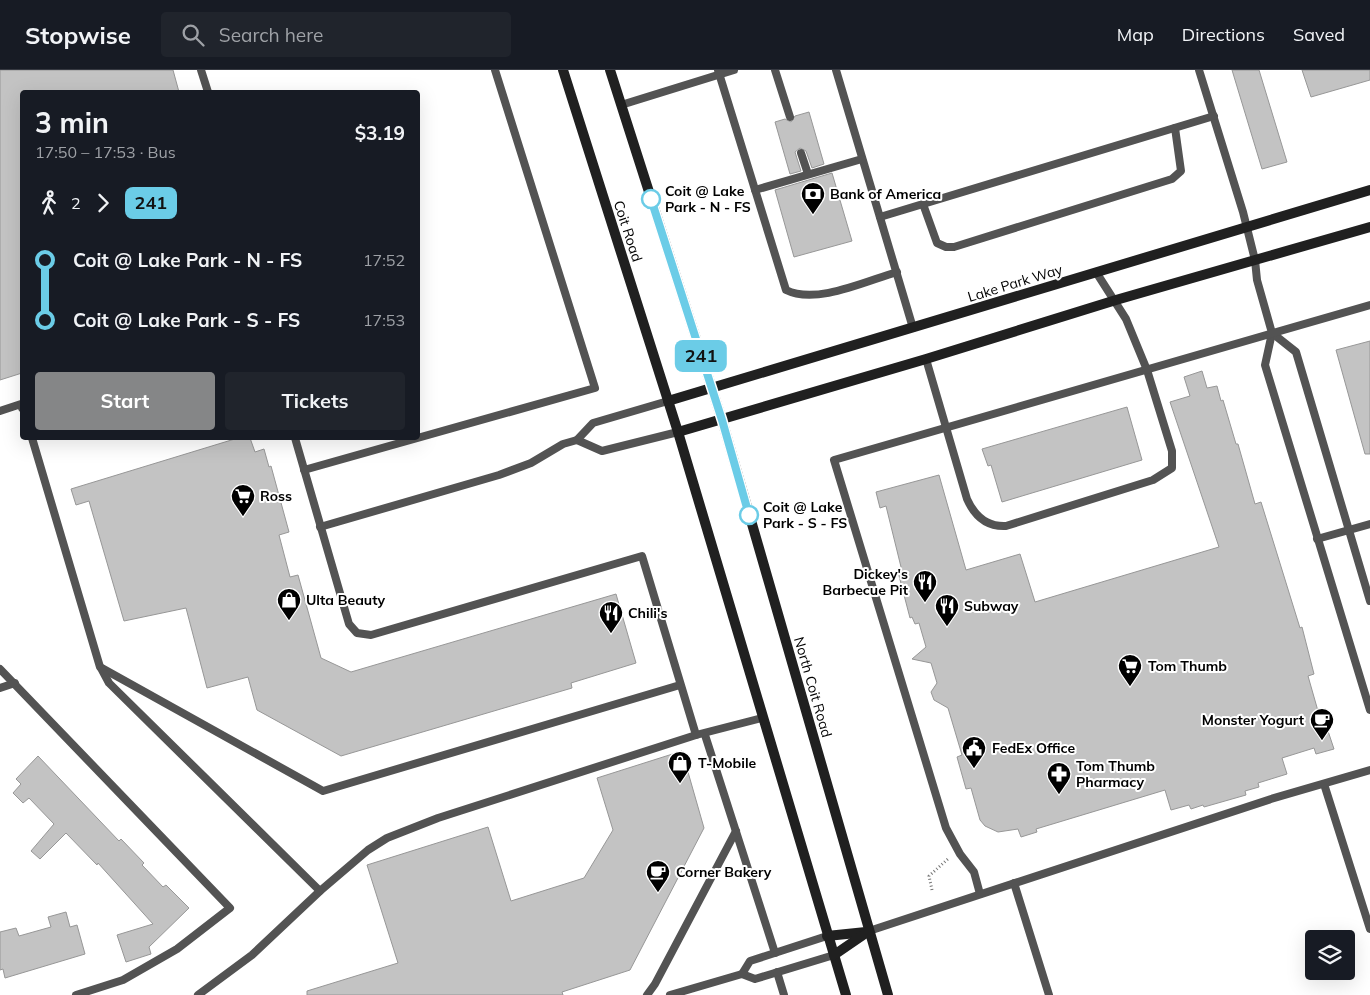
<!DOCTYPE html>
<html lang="en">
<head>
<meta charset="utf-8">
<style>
	:root { --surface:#171b24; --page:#20242c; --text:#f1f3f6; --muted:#9ea1a6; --line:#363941; --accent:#858687 }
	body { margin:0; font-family:Mulish,sans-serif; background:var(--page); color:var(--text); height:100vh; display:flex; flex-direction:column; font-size:19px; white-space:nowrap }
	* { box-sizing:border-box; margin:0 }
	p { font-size:16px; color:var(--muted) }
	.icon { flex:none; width:28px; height:28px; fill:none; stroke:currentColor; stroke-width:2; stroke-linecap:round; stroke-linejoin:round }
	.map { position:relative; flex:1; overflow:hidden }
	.drawer { position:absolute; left:20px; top:20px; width:400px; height:350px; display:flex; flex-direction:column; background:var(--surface); border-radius:5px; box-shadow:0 5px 20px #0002 }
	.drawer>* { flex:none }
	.badge { padding:0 10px; border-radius:8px; font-size:18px; line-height:32px }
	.fabs { position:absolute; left:1305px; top:860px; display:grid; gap:10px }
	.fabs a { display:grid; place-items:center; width:50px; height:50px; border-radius:5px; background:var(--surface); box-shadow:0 5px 20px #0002; font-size:25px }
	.map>.badge { position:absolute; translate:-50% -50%; box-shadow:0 0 0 2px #fff }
	.legs { display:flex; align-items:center; gap:8px; height:55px; padding:0 15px; font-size:16px }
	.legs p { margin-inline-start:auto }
	.headline { display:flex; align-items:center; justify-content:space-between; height:85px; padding:0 15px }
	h1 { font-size:28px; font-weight:700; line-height:38px }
	.primary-button { display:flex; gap:10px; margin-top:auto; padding:10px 15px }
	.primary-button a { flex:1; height:58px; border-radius:5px; background:var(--accent); color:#fff; font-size:20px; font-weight:700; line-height:58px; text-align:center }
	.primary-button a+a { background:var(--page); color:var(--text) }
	ul { padding:0 15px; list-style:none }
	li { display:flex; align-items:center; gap:18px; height:60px; font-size:19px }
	li i { display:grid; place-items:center; width:8px; height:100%; margin:0 6px; background:currentColor }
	li i::after { content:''; width:12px; height:12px; margin:-6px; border:4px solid; border-radius:50%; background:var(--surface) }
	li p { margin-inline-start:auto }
	li:first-child i { background:linear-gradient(#0000 50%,currentColor 0) }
	li:last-child i { background:linear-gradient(currentColor 50%,#0000 0) }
	header { display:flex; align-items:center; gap:30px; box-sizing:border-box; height:70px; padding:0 25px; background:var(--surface); border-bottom:1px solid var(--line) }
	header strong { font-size:24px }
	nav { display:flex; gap:28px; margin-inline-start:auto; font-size:18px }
	.search { width:350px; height:45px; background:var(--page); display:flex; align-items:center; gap:12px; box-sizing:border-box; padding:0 18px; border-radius:5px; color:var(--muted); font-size:19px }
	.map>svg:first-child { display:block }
	.building { fill:#c3c3c3; stroke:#979797 }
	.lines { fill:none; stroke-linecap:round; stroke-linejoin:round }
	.path { stroke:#757575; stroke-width:3; stroke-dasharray:1 2.5; stroke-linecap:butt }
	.lane { stroke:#535353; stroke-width:8 }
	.secondary { stroke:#202020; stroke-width:10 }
	.line-1-casing { stroke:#fff; stroke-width:11 }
	.line-1 { stroke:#6bcce7; stroke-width:8 }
	.stop-1-dot { fill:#fff; stroke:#6bcce7; stroke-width:2.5 }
	.labels { text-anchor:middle; stroke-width:4; stroke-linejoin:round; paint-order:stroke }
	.stop-label { font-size:14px; font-weight:bold; fill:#000; stroke:#fff; text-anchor:start }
	.poi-label { font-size:14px; font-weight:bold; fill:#000; stroke:#fff; text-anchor:start }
	.street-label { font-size:14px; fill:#000; stroke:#fff }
</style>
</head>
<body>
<header>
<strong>Stopwise</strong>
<div class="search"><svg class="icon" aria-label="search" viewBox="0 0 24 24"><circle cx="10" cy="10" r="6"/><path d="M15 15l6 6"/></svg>Search here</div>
<nav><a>Map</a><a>Directions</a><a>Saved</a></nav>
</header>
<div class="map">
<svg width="1370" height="925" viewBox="0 0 1370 925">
	<rect width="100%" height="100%" fill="#fff"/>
	<g class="building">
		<path d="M0,0H173L179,22H22V303L0,310Z"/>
		<path d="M1232,0H1259L1287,92L1262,99Z"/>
		<path d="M1302,0H1370V10L1311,27Z"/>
		<path d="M809,42L824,94L812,98L806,81L800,78L795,82L801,101L790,104L775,52L785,49L791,52L795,46Z"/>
		<path d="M832,103L852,171L794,187L775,120Z"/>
		<path d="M1370,271V384H1365L1336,280Z"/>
		<path d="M1202,301L1207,318L1217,316L1221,331L1223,330L1236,374H1238L1255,434L1261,432L1300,558L1302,557L1314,604L1308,606L1324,662L1328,661L1334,679L1316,684L1314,678L1282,688L1287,704L1258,713L1259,717L1245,721L1246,725L1204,737L1203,735L1191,739L1189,735L1171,740L1165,720L1036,759L1037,762L1021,767L1018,759L998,762L985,756L980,750L971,718L966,719L957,687L962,685L948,638L934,630L931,622L937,613L931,593L912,589L926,577L919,553L915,554L912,547L910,548L898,502L902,501L886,436L880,438L876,422L939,405L966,500L1020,484L1035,532L1219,477L1170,332L1190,326L1184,307Z"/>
		<path d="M1127,337L1142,390L1002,432L991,395L988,396L982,379Z"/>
		<path d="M238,368H250L255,382L264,379L269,397L271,396L289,462L279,465L290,507L298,505L321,588L351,602L616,524L636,593L571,613L572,618L341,686L257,640L248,607L207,618L186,538L124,551L89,431L76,435L71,419Z"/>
		<path d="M682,681L704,758L630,900L562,922L563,925H307V921L398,893L367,795L488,757L511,831L584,808L613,760L597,708Z"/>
		<path d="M38,686L119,771L121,769L144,793L142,795L163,817L166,815L189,838L149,877L151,884L126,892L117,865L153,854L98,793L97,795L66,763L40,789L31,781L54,754L29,728L23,733L13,723L21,714L16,709Z"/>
		<path d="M66,842L70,857L77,855L85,884L5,908L3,899L0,900V862L16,858L19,866L51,857L48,847Z"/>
	</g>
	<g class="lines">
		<path class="path" d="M932,820L929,806L949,788"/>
		<g class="lane">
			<path d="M201,0L208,22"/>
			<path d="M718,0L786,220C816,235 866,211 897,202"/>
			<path d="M775,0L790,47"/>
			<path d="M836,0L913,258"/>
			<path d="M1199,0L1243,142L1255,190L1257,210L1272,263L1265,295L1370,640"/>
			<path d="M621,35L734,0"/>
			<path d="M801,83L808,104"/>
			<path d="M755,120L862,89"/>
			<path d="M923,134L937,173L946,177H954L1172,109L1181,101L1175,58"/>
			<path d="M880,147L1214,46"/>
			<path d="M1272,263L1296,282L1370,531"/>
			<path d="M926,289L967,429C975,447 987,457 1006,456L1153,410L1172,398V381L1147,300L1126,249L1096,202"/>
			<path d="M0,341L21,334L22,338"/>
			<path d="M32,368L100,597L323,721L680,615"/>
			<path d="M295,368L349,554L357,563L371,565L642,486L696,665"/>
			<path d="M577,370L602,381L678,362"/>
			<path d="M304,400L595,318L495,0"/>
			<path d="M320,457L499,405L531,393L563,374L577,370L593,353L668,331"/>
			<path d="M1317,469L1370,454"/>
			<path d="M101,598L109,613L320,821"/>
			<path d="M0,599L230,838L177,879L123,910L76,925"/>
			<path d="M0,618L15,613"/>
			<path d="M705,665L775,883"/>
			<path d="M1324,714L1370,859"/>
			<path d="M1014,813L1049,925"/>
			<path d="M980,824L974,802L960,784L946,758L834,390L1370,235"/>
			<path d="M869,861L1271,729L1370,700"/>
			<path d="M827,866L750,891L742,904L755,909L834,885"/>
			<path d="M777,902L784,925"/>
			<path d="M198,925L252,885L320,821L368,780L387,768L438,748L696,665L762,648"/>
			<path d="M647,925L655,914L736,761"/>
			<path d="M670,925L742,904"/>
		</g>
		<g class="secondary">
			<path d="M563,0L678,362L846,925"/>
			<path d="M610,0L722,350L888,925"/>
			<path d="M668,331L1370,120"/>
			<path d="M678,362L926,289L1116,230L1370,157"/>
			<path d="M827,866L866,862"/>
			<path d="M834,885L869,861"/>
		</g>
	</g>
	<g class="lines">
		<g class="line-1-casing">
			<path id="line-1" d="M651,129L722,350L749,445"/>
		</g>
		<use href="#line-1" class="line-1"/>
	</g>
	<defs>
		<g id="bank-pin" transform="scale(1.25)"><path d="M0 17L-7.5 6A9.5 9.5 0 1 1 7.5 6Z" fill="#000" stroke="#fff"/><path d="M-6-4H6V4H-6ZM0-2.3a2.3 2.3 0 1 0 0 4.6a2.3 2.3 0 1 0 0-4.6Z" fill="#fff"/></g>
		<g id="supermarket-pin" transform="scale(1.25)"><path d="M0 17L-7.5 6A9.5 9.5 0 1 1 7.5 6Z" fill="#000" stroke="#fff"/><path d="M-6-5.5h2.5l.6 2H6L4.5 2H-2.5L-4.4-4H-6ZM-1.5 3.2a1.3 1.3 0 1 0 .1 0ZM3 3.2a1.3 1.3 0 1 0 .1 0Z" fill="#fff"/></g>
		<g id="restaurant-pin" transform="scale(1.25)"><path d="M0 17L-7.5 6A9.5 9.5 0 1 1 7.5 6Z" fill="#000" stroke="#fff"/><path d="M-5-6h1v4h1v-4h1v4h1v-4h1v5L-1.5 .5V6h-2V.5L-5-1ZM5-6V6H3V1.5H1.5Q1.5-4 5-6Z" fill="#fff"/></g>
		<g id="shop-pin" transform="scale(1.25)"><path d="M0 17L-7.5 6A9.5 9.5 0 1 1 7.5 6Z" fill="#000" stroke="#fff"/><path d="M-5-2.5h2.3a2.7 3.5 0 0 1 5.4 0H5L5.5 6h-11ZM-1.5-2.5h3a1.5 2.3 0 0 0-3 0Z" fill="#fff"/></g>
		<g id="cafe-pin" transform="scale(1.25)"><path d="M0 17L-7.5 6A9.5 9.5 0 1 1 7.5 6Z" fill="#000" stroke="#fff"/><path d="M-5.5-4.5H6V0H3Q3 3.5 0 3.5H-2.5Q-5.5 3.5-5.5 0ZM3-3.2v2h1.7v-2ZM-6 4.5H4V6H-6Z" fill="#fff"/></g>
		<g id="civic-pin" transform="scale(1.25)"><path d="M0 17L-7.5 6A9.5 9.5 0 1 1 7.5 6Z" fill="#000" stroke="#fff"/><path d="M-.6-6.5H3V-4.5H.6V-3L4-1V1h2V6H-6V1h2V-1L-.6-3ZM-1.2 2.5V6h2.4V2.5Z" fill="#fff"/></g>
		<g id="pharmacy-pin" transform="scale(1.25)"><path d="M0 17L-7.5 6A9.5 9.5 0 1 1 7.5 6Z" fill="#000" stroke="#fff"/><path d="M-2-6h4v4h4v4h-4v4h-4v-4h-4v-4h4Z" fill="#fff"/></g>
	</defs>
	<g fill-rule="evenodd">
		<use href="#bank-pin" x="813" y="124"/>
		<use href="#supermarket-pin" x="243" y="426"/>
		<use href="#restaurant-pin" x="925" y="512"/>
		<use href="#shop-pin" x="289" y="530"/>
		<use href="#restaurant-pin" x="947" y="536"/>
		<use href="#restaurant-pin" x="611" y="543"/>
		<use href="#supermarket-pin" x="1130" y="596"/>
		<use href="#cafe-pin" x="1322" y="650"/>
		<use href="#civic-pin" x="974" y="678"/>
		<use href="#shop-pin" x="680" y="693"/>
		<use href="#pharmacy-pin" x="1059" y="704"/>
		<use href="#cafe-pin" x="658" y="802"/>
	</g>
	<g class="stop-1-dot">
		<circle cx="651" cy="129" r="9"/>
		<circle cx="749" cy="445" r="9"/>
	</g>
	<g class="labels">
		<g class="stop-label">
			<text x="665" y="126">Coit @ Lake<tspan x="665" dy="16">Park - N - FS</tspan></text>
			<text x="763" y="442">Coit @ Lake<tspan x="763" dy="16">Park - S - FS</tspan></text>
		</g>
		<g class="poi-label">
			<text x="830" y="129">Bank of America</text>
			<text x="260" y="431">Ross</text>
			<text x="908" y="509" text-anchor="end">Dickey's<tspan x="908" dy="16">Barbecue Pit</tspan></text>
			<text x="306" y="535">Ulta Beauty</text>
			<text x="964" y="541">Subway</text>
			<text x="628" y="548">Chili's</text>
			<text x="1148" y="601">Tom Thumb</text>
			<text x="1304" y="655" text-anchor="end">Monster Yogurt</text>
			<text x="992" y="683">FedEx Office</text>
			<text x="698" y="698">T-Mobile</text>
			<text x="1076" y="701">Tom Thumb<tspan x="1076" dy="16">Pharmacy</tspan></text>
			<text x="676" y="807">Corner Bakery</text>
		</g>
		<g class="street-label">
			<text transform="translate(628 161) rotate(72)" y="5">Coit Road</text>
			<text transform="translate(1015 213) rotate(-17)" y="5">Lake Park Way</text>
			<text transform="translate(813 617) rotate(74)" y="5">North Coit Road</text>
		</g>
	</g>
</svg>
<div class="fabs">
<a><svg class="icon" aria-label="layers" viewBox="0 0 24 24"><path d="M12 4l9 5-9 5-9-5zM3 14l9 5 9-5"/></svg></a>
</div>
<b class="badge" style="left:701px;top:286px;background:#6bcce7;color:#111">241</b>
<section class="drawer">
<div class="headline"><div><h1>3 min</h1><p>17:50 – 17:53 · Bus</p></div><b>$3.19</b></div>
<div class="legs"><svg class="icon" aria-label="walk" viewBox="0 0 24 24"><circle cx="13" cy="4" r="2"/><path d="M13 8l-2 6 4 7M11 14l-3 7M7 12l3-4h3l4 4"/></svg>2<svg class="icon" aria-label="forward" viewBox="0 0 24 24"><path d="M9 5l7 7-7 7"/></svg><b class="badge" style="background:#6bcce7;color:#111">241</b></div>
<ul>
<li><i style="color:#6bcce7"></i><b>Coit @ Lake Park - N - FS</b><p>17:52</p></li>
<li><i style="color:#6bcce7"></i><b>Coit @ Lake Park - S - FS</b><p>17:53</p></li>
</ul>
<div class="primary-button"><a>Start</a><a>Tickets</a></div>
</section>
</div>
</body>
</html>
